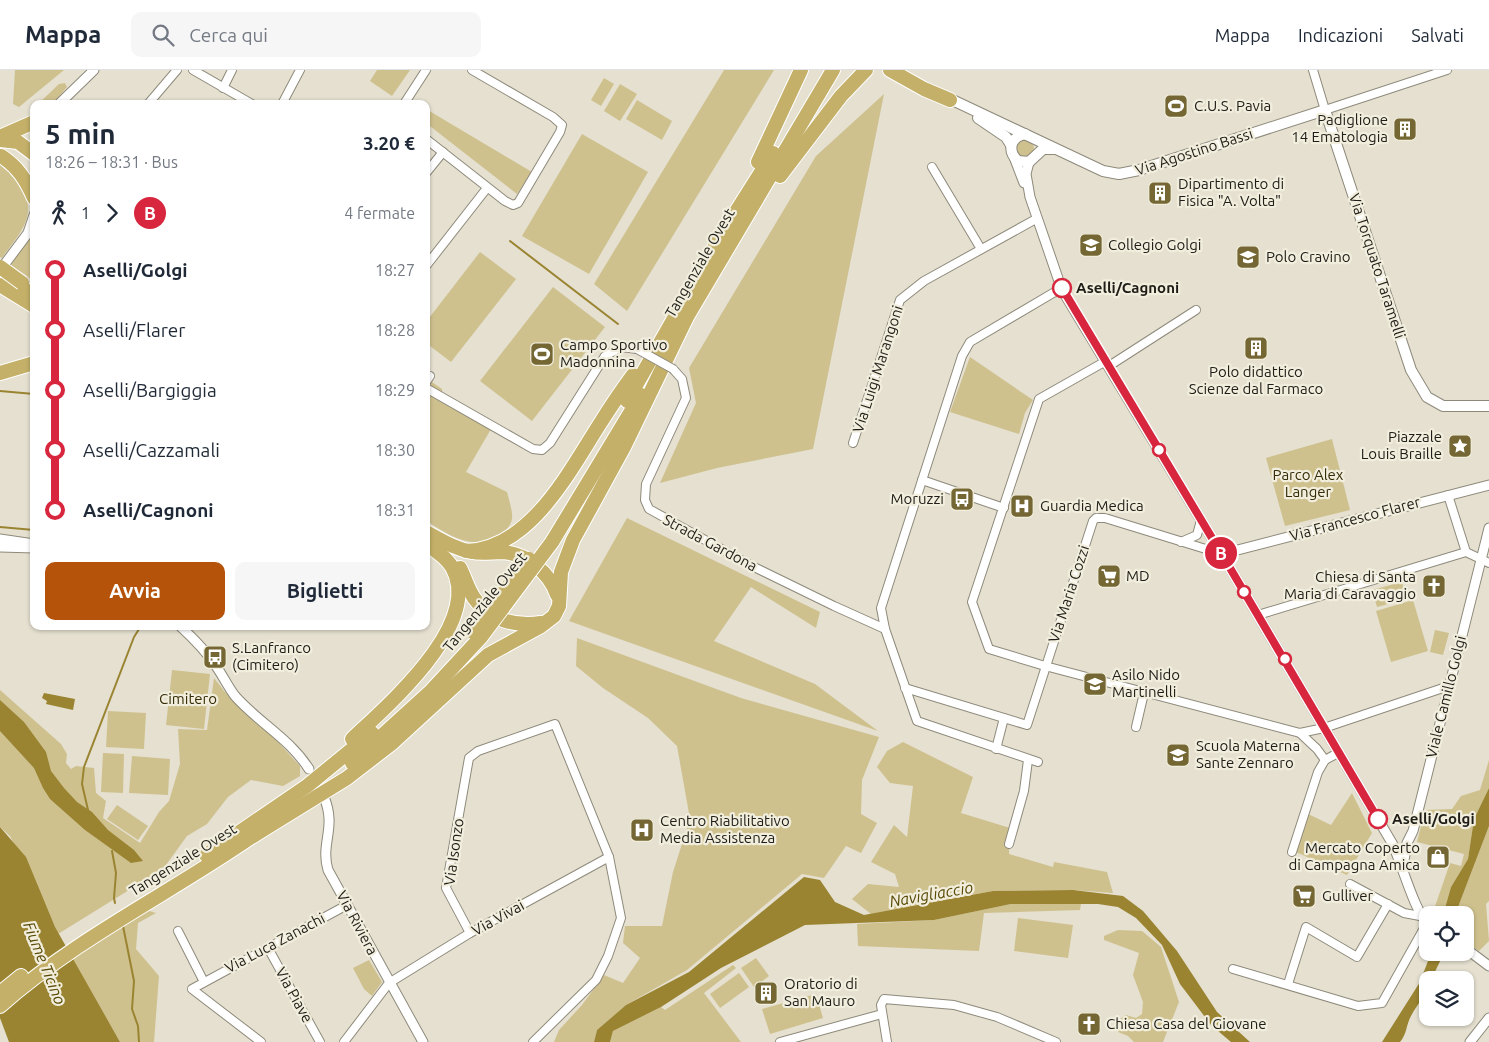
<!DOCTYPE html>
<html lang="it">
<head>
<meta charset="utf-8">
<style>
	:root { --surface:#fff; --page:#f6f6f7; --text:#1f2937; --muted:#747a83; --line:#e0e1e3; --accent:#b45309 }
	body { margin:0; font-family:Ubuntu,sans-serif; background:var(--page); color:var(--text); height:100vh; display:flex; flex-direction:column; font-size:19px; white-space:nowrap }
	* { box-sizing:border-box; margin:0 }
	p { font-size:16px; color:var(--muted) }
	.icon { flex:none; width:28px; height:28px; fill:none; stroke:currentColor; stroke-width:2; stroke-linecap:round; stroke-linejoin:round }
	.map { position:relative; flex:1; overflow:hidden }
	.drawer { position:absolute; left:30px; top:30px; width:400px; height:530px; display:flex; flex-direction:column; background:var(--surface); border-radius:10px; box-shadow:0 1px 4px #0004 }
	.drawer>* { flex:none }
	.badge { padding:0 10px; border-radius:16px; font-size:18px; line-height:32px }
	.fabs { position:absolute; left:1419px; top:836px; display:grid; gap:10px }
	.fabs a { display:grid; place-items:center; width:55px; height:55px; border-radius:10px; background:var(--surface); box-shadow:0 1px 4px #0004; font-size:25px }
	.map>.badge { position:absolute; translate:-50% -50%; box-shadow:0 0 0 2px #fff }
	.legs { display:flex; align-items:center; gap:8px; height:55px; padding:0 15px; font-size:16px }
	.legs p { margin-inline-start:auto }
	.headline { display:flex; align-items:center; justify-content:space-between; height:85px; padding:0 15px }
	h1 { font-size:28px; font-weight:700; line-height:38px }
	.primary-button { display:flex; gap:10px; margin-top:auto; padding:10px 15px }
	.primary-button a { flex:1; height:58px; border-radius:10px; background:var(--accent); color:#fff; font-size:20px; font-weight:700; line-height:58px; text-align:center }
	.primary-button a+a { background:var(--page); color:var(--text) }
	ul { padding:0 15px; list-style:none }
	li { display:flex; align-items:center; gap:18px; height:60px; font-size:19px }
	li i { display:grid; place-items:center; width:8px; height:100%; margin:0 6px; background:currentColor }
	li i::after { content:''; width:12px; height:12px; margin:-6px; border:4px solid; border-radius:50%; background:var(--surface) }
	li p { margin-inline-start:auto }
	li:first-child i { background:linear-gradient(#0000 50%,currentColor 0) }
	li:last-child i { background:linear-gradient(currentColor 50%,#0000 0) }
	header { display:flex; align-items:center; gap:30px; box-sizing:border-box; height:70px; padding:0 25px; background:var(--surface); border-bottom:1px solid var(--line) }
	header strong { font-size:24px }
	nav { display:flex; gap:28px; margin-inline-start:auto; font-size:18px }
	.search { width:350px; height:45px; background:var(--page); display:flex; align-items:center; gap:12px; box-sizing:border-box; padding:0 18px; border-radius:10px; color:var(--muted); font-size:19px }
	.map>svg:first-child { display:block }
	.green { fill:#cfc18e }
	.water { fill:#9a8431 }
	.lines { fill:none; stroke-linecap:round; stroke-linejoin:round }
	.stream { stroke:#9a8431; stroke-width:2 }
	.minor-casing { stroke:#8e8a7b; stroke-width:10 }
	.tertiary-casing { stroke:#8e8a7b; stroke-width:11 }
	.secondary-casing { stroke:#8e8a7b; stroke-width:12 }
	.motorway-casing { stroke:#fff; stroke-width:16 }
	.minor { stroke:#fff; stroke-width:8 }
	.tertiary { stroke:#fff; stroke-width:9 }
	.secondary { stroke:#fff; stroke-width:10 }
	.motorway { stroke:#c4b068; stroke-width:14 }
	.minor-bridge-casing { stroke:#8e8a7b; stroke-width:10; stroke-linecap:butt }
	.motorway-bridge-casing { stroke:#fff; stroke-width:16; stroke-linecap:butt }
	.minor-bridge { stroke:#fff; stroke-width:8 }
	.motorway-bridge { stroke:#c4b068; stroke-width:14 }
	.line-1-casing { stroke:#fff; stroke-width:11 }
	.line-1 { stroke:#d7263d; stroke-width:8 }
	.stop-1-dot { fill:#fff; stroke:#d7263d; stroke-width:2.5 }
	.labels { text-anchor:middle; stroke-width:4.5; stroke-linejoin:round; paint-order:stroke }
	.poi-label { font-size:15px; fill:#1e1d17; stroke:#f2eedd; text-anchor:start }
	.street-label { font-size:15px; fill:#1e1d17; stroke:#f2eedd }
	.stop-label { font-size:15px; font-weight:bold; fill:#1e1d17; stroke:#f2eedd; text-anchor:start }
	.park-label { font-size:15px; fill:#362d08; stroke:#f2eedd }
	.water-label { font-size:16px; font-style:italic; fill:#584905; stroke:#f2eedd }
</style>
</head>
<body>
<header>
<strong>Mappa</strong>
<div class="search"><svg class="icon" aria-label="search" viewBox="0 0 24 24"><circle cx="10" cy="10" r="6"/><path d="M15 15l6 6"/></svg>Cerca qui</div>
<nav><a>Mappa</a><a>Indicazioni</a><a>Salvati</a></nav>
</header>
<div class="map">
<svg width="1489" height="972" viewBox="0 0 1489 972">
	<rect width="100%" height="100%" fill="#e5e0d0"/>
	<g class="green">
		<path d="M15,0H64L19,37L13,34Z"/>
		<path d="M377,0H410L392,26L370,11Z"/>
		<path d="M724,0H774L627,241L594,214Z"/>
		<path d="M604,8L614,14L601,36L591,30Z"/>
		<path d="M65,13L67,17L53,34H38L59,14Z"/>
		<path d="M620,14L637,24L620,51L604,41Z"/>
		<path d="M884,24L813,379L717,398L660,413L696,333L689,298L816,86Z"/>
		<path d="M637,30L672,51L662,70L626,49Z"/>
		<path d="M426,39L532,102L517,124L426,53Z"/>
		<path d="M582,64L648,102L589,204L522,166Z"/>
		<circle cx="1025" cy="79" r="9"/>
		<path d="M0,89C12,97 16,102 22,115C37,148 21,161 2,188L0,187Z"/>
		<path d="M34,160V211L11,195Z"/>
		<path d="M480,182L516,209L451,292L426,273V252Z"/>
		<path d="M553,217L605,257L532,351L480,311Z"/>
		<path d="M970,287L1033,330L1025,343L1019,364L950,342Z"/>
		<path d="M426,308L442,319L444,332L491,359L466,402L507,422C509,430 513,442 512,449C510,458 504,462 497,466C472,482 448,464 426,451Z"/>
		<path d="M1332,369L1350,440L1285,456L1266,388Z"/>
		<path d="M627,448L820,542L816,558L751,517L714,571L815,614L878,661L569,551Z"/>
		<path d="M1402,512L1406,529L1377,537L1372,520Z"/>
		<path d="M1413,530L1428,581L1391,592L1376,541Z"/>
		<path d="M1435,560L1449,563L1443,585L1430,582Z"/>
		<path d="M577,568L741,628L879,667L862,710L861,744L877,753L861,783L846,776L824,808L802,804L687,900L626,935L597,960L594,972H554L559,960L582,935L604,905L623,913L640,888L623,873L625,856H662L673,802L690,749L677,676L648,648L603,618L576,596Z"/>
		<path d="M172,600L210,604L204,659L166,655Z"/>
		<path d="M214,608L225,622L278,672L300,696V706L283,716L251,710L228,727L207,754L187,766L163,799L58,864L10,766L0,757V620L61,674L67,684L66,693L71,699L76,696L94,698L96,723L106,731L103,748L140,773L159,742L169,731L180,694L178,659L207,660Z"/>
		<path d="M108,641L146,643L144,679L106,677Z"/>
		<path d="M903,672L973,707L961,743L1010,758L1009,784L1053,797L1054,792L1107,802L1113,823L1073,820L993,821L871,844L852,829L868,814L899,817L895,804L871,792L894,755L907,767L913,716L890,713L877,697L887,681Z"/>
		<path d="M103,683L124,684L123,723L101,722Z"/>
		<path d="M132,686L170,689L168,725L129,723Z"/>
		<path d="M1489,690V718L1474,749L1468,789L1451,817L1443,845H1432L1450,793L1461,796L1464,784L1417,772L1425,740L1452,739L1461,726L1480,720Z"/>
		<path d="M1352,723L1372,763L1347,805L1296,782L1306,743L1331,755Z"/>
		<path d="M117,735L148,756L138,770L107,749Z"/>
		<path d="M1489,756V831L1486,834L1489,871L1479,881L1465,871V845H1455Z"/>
		<path d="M1011,834H1081L1080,840L984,843L979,881L858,876L857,854L934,850Z"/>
		<path d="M146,840L156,843L138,853L136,879L159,906L154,972H120L71,888Z"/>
		<path d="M1018,848L1073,855L1068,888L1014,881Z"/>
		<path d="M1118,860L1142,861L1161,877L1179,932L1163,972H1134L1128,966L1118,962L1120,949L1126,945L1136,948L1142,944L1143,932L1133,905L1139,883L1104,870V866Z"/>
		<path d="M756,888L769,906L754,917L741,898Z"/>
		<path d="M369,890L382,912L372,926L364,919L353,898Z"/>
		<path d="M733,895L736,898L704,923L741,972H610L613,961L661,937L665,940Z"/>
		<path d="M739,903L749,917L720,938L710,924Z"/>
		<path d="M816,924L823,948L770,964L762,939Z"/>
	</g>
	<g class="water">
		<path d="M44,623L75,629L73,640L46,634L47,631L42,628Z"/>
		<path d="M0,630L24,652L46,682L51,701L64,718L77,732L92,742L108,760L134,780L143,791L131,793L85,760L50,729L43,718L34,698L0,661Z"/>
		<path d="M1489,718V756L1455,845H1443L1451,817L1468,789L1474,749Z"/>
		<path d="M0,757L26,787L55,857L120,972H9L0,948Z"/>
		<path d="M804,807L820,810L835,832L864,845L993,821L1073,820L1123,826L1143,841L1177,881L1217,942L1250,972H1231L1211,955L1180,914L1162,875L1136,848L1118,837L1098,834H1011L934,850L805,855L721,898L661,937L613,961L610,972H594L597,960L626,935L689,902Z"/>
		<path d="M1431,883H1444L1431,910H1428C1428,924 1417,934 1411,946C1406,955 1407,964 1400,972H1382L1420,912Z"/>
	</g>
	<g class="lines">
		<g class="stream">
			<path d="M510,171L618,254"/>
			<path d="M0,321L34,324"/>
			<path d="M0,457L34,460"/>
			<path d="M88,740L82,714L84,697L134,567L141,556"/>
			<path d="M112,781L116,803L114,828L115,833"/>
			<path d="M123,856L134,911L132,939L138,956L139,972"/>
		</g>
		<g class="minor-casing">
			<g id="minor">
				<path d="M193,0L252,34"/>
				<path d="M1313,0L1325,40L1447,0"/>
				<path d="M223,18L232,0"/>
				<path d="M148,34L177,0"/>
				<path d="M282,34L300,0"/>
				<path d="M404,34L426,0"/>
				<path d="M426,69L505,131L513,135L518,133L560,62L562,55L553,47L472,0"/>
				<path d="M932,97L981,179"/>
				<path d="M426,103L443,82"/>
				<path d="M426,196L487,118"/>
				<path d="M1106,291L1039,329L972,532L989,579L1045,596L1300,663L1324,658L1449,616"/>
				<path d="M1109,296L1196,240"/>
				<path d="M673,299L682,309L686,328L646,414L645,430L649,439L752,496L834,536L885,559"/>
				<path d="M426,312L430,306"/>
				<path d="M426,318L533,379L542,380L550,373L605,286L621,277L637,279"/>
				<path d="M853,373L900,230L924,211L1036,149"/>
				<path d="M922,410L1004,438"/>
				<path d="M1448,425L1466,482"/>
				<path d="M1181,472L1197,465L1201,450"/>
				<path d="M1258,545L1466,482L1489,493"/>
				<path d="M905,618L1027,655L1093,451L1096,448H1105L1222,484"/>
				<path d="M1136,657L1144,623"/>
				<path d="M1300,663L1317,679L1325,690L1338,683"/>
				<path d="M996,679L1004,648"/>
				<path d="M1038,692L917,651L885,559L881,538L962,286L970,272L1053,223L1062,220"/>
				<path d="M1009,774L1024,721L1028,690"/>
				<path d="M1292,782L1318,702L1325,690"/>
				<path d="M1350,814L1404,843L1420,846"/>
				<path d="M178,861L204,912"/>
				<path d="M470,863L446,818L469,688L478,681L555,654L609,787L621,848L608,886L596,910L533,972"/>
				<path d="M268,878L320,972"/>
				<path d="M1233,899L1358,936L1382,933L1427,853"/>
				<path d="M1288,914L1306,857L1357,887L1388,834"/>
				<path d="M261,972L192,919L347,835"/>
				<path d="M344,972L389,913L470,863L609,787"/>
				<path d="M780,972L882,944"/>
				<path d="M887,972L881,935L884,929L954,935L997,947L1056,972"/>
			</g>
		</g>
		<g class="tertiary-casing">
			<g id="tertiary">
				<path d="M59,34L94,0"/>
				<path d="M1014,87L1024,113"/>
				<path d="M1029,92L1026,104L1030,127L1062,220L1230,498L1392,773C1401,791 1415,843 1428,854"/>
				<path d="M4,195L28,163L34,145"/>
				<path d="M0,469L34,474"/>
				<path d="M0,477L34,478"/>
				<path d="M1222,484L1489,415"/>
				<path d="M180,556C194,569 206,581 216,596C223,606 228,617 235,626C259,653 290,669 309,699"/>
				<path d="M324,727C337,758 320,773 328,800L423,972"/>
				<path d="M1403,796L1407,773L1413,761L1489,458"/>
				<path d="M1465,878L1489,896"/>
				<path d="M1470,972L1489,948"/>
			</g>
		</g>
		<g class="secondary-casing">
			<g id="secondary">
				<path d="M946,27L1103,101L1119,104L1139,100L1325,40L1411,300L1427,327L1443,336H1489"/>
				<path d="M978,48L1006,67L1011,75"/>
				<path d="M1025,64C1010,67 1007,81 1018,91L1029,92L1043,79H1054"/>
			</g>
		</g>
		<g class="motorway-casing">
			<g id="motorway">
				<path d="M890,0L924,19L950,30"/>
				<path d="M0,67L34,52"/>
				<path d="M0,70L18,72L34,84"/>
				<path d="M1,86C18,97 26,110 34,128"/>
				<path d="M758,92L801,0"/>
				<path d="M780,106L841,26L866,0"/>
				<path d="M9,210L34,225"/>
				<path d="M0,215L34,236"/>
				<path d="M681,257L833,0"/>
				<path d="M0,303L34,293"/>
				<path d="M627,331L722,164L773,83"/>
				<path d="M426,462C441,470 455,479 472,482C482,484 492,482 503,482C527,484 550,503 557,525"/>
				<path d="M552,472L641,325"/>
				<path d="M466,481C531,479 570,400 601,352C611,336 622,320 633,305"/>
				<path d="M460,498C465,508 468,519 474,528C489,550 516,557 541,553"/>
				<path d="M352,669C389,634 484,553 452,497C446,487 435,480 426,474"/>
				<path d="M352,693L430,622L481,567"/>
				<path d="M253,766L347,708L391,674L488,585L541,556L554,546L559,536L561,502L573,470L624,377L686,249"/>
				<path d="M206,785L307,716L372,663"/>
				<path d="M0,923L21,906"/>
				<path d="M0,936C79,866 175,821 260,761"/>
			</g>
		</g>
		<use href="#minor" class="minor"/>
		<use href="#tertiary" class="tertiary"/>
		<use href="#secondary" class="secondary"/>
		<use href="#motorway" class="motorway"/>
		<g class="minor-bridge-casing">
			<path id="minor-bridge" d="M637,279L673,299"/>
		</g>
		<g class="motorway-bridge-casing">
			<g id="motorway-bridge">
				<path d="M0,197L22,213"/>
				<path d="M473,562L529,489"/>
				<path d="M481,567L552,472"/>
			</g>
		</g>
		<use href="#minor-bridge" class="minor-bridge"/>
		<use href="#motorway-bridge" class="motorway-bridge"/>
	</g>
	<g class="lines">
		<g class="line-1-casing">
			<path id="line-1" d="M1062,218L1230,498L1378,749"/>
		</g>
		<use href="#line-1" class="line-1"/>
	</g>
	<defs>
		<g id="stadium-square" transform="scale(1.25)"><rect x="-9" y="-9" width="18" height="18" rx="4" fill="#746734" stroke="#f2eedd"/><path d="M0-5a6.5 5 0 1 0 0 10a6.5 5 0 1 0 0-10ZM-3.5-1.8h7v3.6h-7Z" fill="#fff"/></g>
		<g id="building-square" transform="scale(1.25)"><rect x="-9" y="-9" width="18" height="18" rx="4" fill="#746734" stroke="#f2eedd"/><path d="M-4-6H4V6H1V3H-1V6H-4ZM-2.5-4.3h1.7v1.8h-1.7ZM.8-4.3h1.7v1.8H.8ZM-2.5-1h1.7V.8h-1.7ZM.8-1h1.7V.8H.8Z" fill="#fff"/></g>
		<g id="university-square" transform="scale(1.25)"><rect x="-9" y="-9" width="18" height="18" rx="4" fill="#746734" stroke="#f2eedd"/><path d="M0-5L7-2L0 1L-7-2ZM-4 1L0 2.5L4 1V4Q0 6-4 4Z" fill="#fff"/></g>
		<g id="sight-square" transform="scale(1.25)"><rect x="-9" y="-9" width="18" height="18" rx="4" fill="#746734" stroke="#f2eedd"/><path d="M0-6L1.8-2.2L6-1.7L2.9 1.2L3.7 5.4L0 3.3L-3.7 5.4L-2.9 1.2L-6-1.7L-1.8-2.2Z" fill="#fff"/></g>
		<g id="bus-square" transform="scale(1.25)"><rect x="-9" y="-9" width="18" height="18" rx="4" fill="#746734" stroke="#f2eedd"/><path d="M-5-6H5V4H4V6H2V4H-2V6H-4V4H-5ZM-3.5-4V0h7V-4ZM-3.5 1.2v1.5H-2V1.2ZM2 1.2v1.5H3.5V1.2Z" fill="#fff"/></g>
		<g id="hospital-square" transform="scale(1.25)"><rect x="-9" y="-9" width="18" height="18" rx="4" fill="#746734" stroke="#f2eedd"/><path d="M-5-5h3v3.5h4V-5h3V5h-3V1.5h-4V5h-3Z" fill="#fff"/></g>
		<g id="supermarket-square" transform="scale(1.25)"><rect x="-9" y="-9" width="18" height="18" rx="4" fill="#746734" stroke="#f2eedd"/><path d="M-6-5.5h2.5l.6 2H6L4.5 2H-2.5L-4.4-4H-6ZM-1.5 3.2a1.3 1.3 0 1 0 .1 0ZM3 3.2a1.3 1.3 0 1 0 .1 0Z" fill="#fff"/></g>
		<g id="church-square" transform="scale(1.25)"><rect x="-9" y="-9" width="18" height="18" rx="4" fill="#746734" stroke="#f2eedd"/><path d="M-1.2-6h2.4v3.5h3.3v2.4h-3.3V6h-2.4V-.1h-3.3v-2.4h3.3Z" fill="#fff"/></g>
		<g id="school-square" transform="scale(1.25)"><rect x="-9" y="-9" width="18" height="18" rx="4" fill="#746734" stroke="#f2eedd"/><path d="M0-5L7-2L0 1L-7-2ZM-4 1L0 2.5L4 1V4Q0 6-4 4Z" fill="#fff"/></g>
		<g id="shop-square" transform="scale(1.25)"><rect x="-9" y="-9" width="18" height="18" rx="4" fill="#746734" stroke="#f2eedd"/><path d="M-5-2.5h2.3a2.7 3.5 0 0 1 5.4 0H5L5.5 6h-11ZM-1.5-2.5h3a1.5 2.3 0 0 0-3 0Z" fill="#fff"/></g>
	</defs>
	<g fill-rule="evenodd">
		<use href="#stadium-square" x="1176" y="36"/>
		<use href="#building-square" x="1405" y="59"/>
		<use href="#building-square" x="1160" y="123"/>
		<use href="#university-square" x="1091" y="175"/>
		<use href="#university-square" x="1248" y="187"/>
		<use href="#building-square" x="1256" y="278"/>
		<use href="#stadium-square" x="542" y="284"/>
		<use href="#sight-square" x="1460" y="376"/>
		<use href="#bus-square" x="962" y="429"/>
		<use href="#hospital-square" x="1022" y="436"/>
		<use href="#supermarket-square" x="1109" y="506"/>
		<use href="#church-square" x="1434" y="516"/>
		<use href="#bus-square" x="215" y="587"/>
		<use href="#school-square" x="1095" y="614"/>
		<use href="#school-square" x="1178" y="685"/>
		<use href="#hospital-square" x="642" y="760"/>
		<use href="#shop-square" x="1438" y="787"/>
		<use href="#supermarket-square" x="1304" y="826"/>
		<use href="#building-square" x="766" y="923"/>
		<use href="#church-square" x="1089" y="954"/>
	</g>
	<g class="stop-1-dot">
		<circle cx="1062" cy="218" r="9"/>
		<circle cx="1159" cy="380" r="6"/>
		<circle cx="1244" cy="522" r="6"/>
		<circle cx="1285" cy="589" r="6"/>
		<circle cx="1378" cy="749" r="9"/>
	</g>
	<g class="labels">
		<g class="poi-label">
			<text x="1194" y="41">C.U.S. Pavia</text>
			<text x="1388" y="55" text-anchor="end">Padiglione<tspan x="1388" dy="17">14 Ematologia</tspan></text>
			<text x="1178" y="119">Dipartimento di<tspan x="1178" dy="17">Fisica "A. Volta"</tspan></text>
			<text x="1108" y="180">Collegio Golgi</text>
			<text x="1266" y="192">Polo Cravino</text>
			<text x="560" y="280">Campo Sportivo<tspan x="560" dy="17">Madonnina</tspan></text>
			<text x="1256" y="307" text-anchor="middle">Polo didattico<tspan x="1256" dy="17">Scienze dal Farmaco</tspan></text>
			<text x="1442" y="372" text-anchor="end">Piazzale<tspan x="1442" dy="17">Louis Braille</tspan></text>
			<text x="944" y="434" text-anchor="end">Moruzzi</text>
			<text x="1040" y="441">Guardia Medica</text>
			<text x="1126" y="511">MD</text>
			<text x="1416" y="512" text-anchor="end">Chiesa di Santa<tspan x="1416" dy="17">Maria di Caravaggio</tspan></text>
			<text x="232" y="583">S.Lanfranco<tspan x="232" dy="17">(Cimitero)</tspan></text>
			<text x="1112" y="610">Asilo Nido<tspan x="1112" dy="17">Martinelli</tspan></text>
			<text x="1196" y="681">Scuola Materna<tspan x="1196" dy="17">Sante Zennaro</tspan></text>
			<text x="660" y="756">Centro Riabilitativo<tspan x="660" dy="17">Media Assistenza</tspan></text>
			<text x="1420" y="783" text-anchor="end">Mercato Coperto<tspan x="1420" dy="17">di Campagna Amica</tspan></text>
			<text x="1322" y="831">Gulliver</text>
			<text x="784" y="919">Oratorio di<tspan x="784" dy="17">San Mauro</tspan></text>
			<text x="1106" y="959">Chiesa Casa del Giovane</text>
		</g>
		<g class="street-label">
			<text transform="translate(1194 82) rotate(-18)" y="5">Via Agostino Bassi</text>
			<text transform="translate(700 193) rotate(-60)" y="5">Tangenziale Ovest</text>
			<text transform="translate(1377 196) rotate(72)" y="5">Via Torquato Taramelli</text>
			<text transform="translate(878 299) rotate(-72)" y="5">Via Luigi Marangoni</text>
			<text transform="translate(1355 449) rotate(-15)" y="5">Via Francesco Flarer</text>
			<text transform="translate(710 473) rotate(28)" y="5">Strada Gardona</text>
			<text transform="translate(1069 524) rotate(-72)" y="5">Via Maria Cozzi</text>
			<text transform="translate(485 532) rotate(-51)" y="5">Tangenziale Ovest</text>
			<text transform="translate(1446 627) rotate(-76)" y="5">Viale Camillo Golgi</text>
			<text transform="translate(454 782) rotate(-82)" y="5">Via Isonzo</text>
			<text transform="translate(183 790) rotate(-32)" y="5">Tangenziale Ovest</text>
			<text transform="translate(498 848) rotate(-29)" y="5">Via Vivai</text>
			<text transform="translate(357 853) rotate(62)" y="5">Via Riviera</text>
			<text transform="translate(275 873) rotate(-28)" y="5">Via Luca Zanachi</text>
			<text transform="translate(294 925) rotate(61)" y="5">Via Piave</text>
		</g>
		<g class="stop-label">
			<text x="1076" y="223">Aselli/Cagnoni</text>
			<text x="1392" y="754">Aselli/Golgi</text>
		</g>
		<g class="park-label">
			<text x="1308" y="410">Parco Alex<tspan x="1308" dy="17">Langer</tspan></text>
			<text x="188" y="634">Cimitero</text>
		</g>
		<g class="water-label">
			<text transform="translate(931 824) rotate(-10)" y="6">Navigliaccio</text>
			<text transform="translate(45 893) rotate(68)" y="6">Fiume Ticino</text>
		</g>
	</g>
</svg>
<div class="fabs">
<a><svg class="icon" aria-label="locate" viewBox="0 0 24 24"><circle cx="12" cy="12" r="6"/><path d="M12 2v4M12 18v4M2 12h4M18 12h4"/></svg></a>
<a><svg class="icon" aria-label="layers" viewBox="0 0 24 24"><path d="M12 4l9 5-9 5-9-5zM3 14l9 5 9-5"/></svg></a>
</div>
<b class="badge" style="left:1221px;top:483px;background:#d7263d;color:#fff">B</b>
<section class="drawer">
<div class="headline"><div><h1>5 min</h1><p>18:26 – 18:31 · Bus</p></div><b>3.20 €</b></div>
<div class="legs"><svg class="icon" aria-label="walk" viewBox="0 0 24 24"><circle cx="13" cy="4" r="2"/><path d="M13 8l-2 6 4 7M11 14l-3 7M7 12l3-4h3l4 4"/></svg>1<svg class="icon" aria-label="forward" viewBox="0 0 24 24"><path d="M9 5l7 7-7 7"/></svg><b class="badge" style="background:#d7263d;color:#fff">B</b><p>4 fermate</p></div>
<ul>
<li><i style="color:#d7263d"></i><b>Aselli/Golgi</b><p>18:27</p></li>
<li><i style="color:#d7263d"></i><span>Aselli/Flarer</span><p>18:28</p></li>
<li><i style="color:#d7263d"></i><span>Aselli/Bargiggia</span><p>18:29</p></li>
<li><i style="color:#d7263d"></i><span>Aselli/Cazzamali</span><p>18:30</p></li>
<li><i style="color:#d7263d"></i><b>Aselli/Cagnoni</b><p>18:31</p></li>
</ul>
<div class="primary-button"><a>Avvia</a><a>Biglietti</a></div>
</section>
</div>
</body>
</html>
